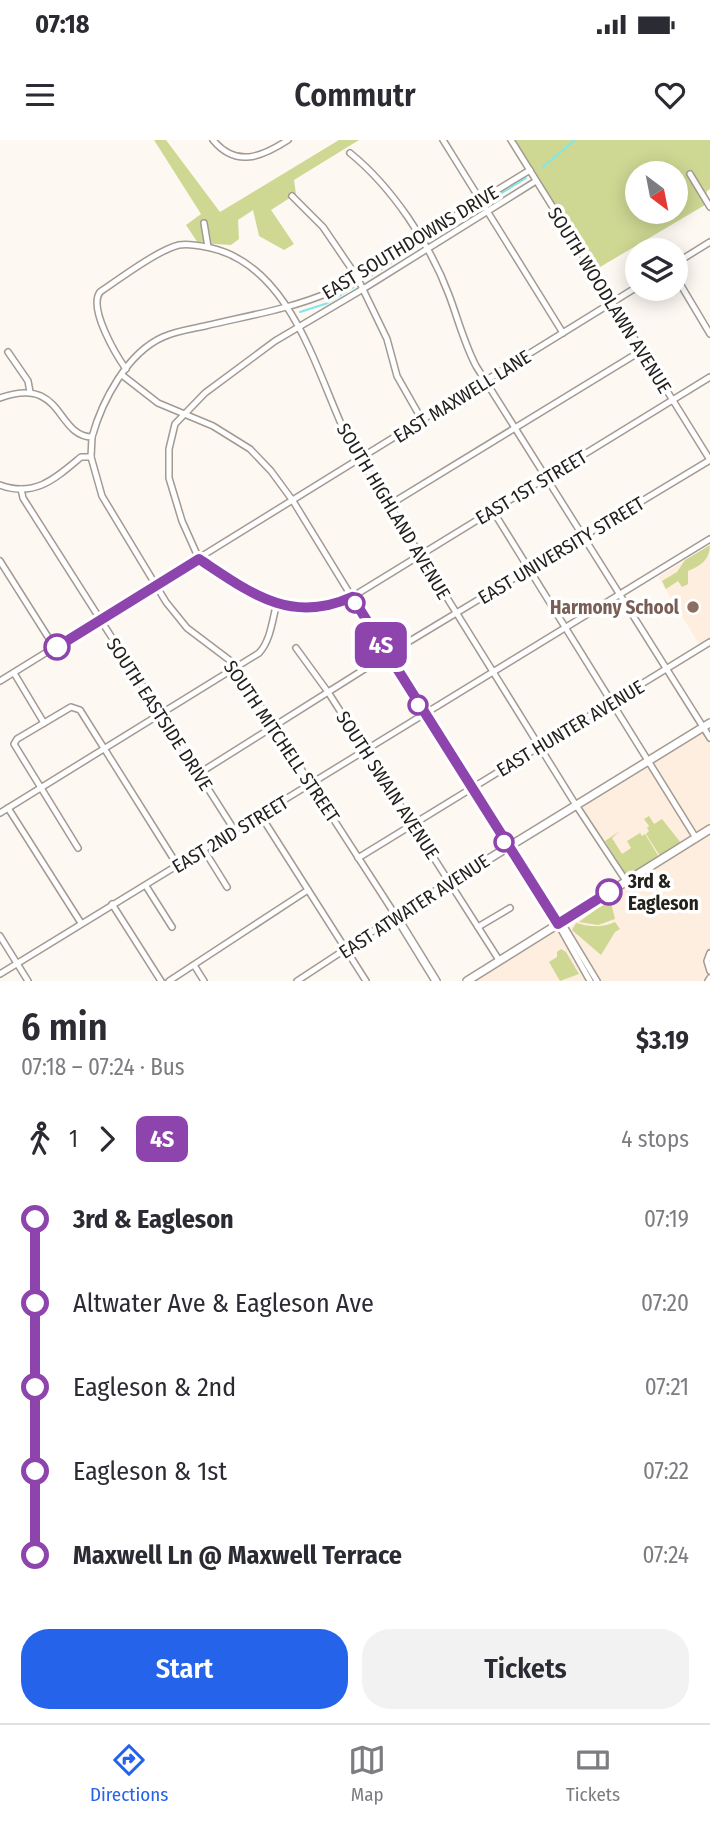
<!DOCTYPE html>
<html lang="en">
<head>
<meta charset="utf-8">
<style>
	:root { --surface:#fff; --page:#f2f2f3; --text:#2b2b33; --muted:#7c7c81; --line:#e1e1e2; --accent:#2563eb }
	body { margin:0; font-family:"Fira Sans Condensed",sans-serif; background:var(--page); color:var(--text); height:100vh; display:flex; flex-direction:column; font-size:26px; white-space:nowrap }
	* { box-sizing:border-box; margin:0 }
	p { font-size:23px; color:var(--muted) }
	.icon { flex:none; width:38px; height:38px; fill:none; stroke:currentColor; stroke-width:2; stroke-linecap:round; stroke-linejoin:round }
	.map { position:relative; height:841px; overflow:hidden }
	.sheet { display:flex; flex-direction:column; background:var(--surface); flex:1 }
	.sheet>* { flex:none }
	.badge { padding:0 14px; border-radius:10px; font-size:24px; line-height:46px }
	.needle { width:46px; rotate:148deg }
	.tools { position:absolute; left:625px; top:21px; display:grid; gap:14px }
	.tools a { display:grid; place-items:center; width:63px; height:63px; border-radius:50%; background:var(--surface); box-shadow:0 4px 18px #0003; font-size:35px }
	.map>.badge { position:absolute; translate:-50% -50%; box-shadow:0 0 0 4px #fff }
	.legs { display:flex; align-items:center; gap:10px; height:77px; padding:0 21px; font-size:23px }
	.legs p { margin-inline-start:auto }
	.summary { display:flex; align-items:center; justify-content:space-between; height:119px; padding:0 21px }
	h1 { font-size:38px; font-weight:600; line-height:52px }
	.button { display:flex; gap:14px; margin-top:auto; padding:14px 21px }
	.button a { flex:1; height:80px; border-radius:28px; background:var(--accent); color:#fff; font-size:28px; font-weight:600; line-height:80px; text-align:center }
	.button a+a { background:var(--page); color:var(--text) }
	ul { padding:0 21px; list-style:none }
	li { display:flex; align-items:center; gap:24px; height:84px; font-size:26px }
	li i { display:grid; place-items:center; width:10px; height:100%; margin:0 9px; background:currentColor }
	li i::after { content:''; width:18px; height:18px; margin:-9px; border:5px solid; border-radius:50%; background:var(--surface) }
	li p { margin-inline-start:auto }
	li:first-child i { background:linear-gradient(#0000 50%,currentColor 0) }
	li:last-child i { background:linear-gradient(currentColor 50%,#0000 0) }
	.status { display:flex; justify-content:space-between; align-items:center; height:49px; padding:0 35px; background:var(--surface); direction:ltr }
	.status svg { height:19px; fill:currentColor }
	header { display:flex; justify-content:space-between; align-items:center; height:91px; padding:0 21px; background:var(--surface); font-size:32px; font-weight:600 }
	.menu { display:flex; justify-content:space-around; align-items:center; height:98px; border-top:2px solid var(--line); background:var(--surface); font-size:19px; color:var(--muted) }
	.menu a { display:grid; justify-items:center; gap:4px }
	.menu .on { color:var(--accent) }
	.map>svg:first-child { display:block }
	.built { fill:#feeedf }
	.green { fill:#ced893; fill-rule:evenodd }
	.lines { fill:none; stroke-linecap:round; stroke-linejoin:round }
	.stream { stroke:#7fe8ea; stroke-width:2 }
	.minor-casing { stroke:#a39a92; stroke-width:8 }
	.major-casing { stroke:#a39a92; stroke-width:10 }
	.minor { stroke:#fff; stroke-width:5 }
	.major { stroke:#fff; stroke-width:7 }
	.line-1-casing { stroke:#fff; stroke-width:16 }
	.line-1 { stroke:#8e44ad; stroke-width:10 }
	.stop-1-dot { fill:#fff; stroke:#8e44ad; stroke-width:3.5 }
	.education-dot { fill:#8d6e63; stroke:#fff; stroke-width:2.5 }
	.labels { text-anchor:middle; stroke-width:7; stroke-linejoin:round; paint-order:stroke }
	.street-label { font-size:19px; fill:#24211d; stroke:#fff }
	.education-label { font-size:19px; font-weight:bold; fill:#785e54; stroke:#fff; text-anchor:end }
	.stop-label { font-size:19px; font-weight:bold; fill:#24211d; stroke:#fff; text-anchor:start }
</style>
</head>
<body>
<div class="status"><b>07:18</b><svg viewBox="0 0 49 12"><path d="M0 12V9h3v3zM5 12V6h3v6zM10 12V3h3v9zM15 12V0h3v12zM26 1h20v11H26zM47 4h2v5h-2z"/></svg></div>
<header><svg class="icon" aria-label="menu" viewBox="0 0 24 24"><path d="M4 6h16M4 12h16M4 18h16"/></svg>Commutr<svg class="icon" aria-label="heart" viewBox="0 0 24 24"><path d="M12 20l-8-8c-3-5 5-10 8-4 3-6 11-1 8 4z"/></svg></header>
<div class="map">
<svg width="710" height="841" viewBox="0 0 710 841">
	<rect width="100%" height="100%" fill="#fef8f3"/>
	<g class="built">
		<path d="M710,405V497L699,504L658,437Z"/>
		<path d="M710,585V841H470L628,742L578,665Z"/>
	</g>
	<g class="green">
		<path d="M154,0H166L220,72L339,0H359L294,40L296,54L271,70L294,104L284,110L259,96L253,70L238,80L239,99L231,105L198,103L186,85L201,74Z"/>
		<path d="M514,0H710V49L707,51L705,65L595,130ZM637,33H676V72H637Z"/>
		<path d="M710,405C710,419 701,426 688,431V444L682,447L678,441L666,449L662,441L677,432L685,420Z"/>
		<path d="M649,676L654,684L662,679L681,703L660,716L646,694L649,691L647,688L649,686L644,679Z"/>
		<path d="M620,691L612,698L622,714L631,708L627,701L640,693L642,696L645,694L659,717L627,736L605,701Z"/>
		<path d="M610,759L615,779L598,785L579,782Z"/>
		<path d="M615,782L620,789L615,792L601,815L572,790L576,783C590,787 602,788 615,782Z"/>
		<path d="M561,809L566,812L579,834L560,841L549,822L557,817V812Z"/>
	</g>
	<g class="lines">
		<g class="stream">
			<path d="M543,27L575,0"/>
			<path d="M489,61L526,38"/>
			<path d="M428,100L477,68"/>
			<path d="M366,139L417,107"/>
			<path d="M300,172L328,163L354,147"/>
		</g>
		<g class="minor-casing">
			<g id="minor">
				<path d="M213,0C236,28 262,17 288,0"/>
				<path d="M443,0L563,193"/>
				<path d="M350,13C392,47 430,104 449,155C458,179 464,203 476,226L710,598"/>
				<path d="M690,34L710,67"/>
				<path d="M536,41L363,149L275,201L205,253L175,284L169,309V338L182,381L199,419L244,450L277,463L293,467H321L352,457L710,237"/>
				<path d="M292,56L323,87L357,137L387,199L397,236L422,280"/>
				<path d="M204,83L208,107"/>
				<path d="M654,104L658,110"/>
				<path d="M676,123L710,102"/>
				<path d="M676,137L710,194"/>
				<path d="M8,212L28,241L30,252"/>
				<path d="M126,229C116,215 88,168 100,152C119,139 158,110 179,105C189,103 201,106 211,108C292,127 316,232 347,297L574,662L626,741"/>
				<path d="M122,235L158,263L213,286L250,309L271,331L293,361L426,578L558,784L590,841"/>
				<path d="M0,258C64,235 55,296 92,297L91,317L102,356L166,462L187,488L232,522L396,776L297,841"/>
				<path d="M92,297C102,261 127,213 163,197C176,191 191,189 205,186C246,176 291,169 330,152L530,30"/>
				<path d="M0,345C35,358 56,338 81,317H91"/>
				<path d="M21,349L23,358L235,691"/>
				<path d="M389,365L641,211"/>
				<path d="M493,371L696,698"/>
				<path d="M0,421L55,508"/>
				<path d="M296,508L328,552L499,820"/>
				<path d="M14,533L44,583"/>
				<path d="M0,541L637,147"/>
				<path d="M198,634L390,513L710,320L511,0"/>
				<path d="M8,668L81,783"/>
				<path d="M0,673L259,513C271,500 272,480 277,463"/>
				<path d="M261,676L366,841"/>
				<path d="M78,708L14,604L17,599L71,567L80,570L178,726"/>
				<path d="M204,710L227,747"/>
				<path d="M358,718L710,502"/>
				<path d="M146,746L172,787"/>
				<path d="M112,764L161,841"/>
				<path d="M558,784L565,788L597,841"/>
				<path d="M478,787L510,768"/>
				<path d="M0,796L28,841"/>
				<path d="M710,813L707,821L710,831"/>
				<path d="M194,825L204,841"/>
				<path d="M0,834L710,399"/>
				<path d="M169,841L308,750"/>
				<path d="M708,841L710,838"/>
			</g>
		</g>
		<g class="major-casing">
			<g id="major">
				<path d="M436,841L396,776L710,583"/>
				<path d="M467,841L710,689"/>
			</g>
		</g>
		<use href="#minor" class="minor"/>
		<use href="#major" class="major"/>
	</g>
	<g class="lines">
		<g class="line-1-casing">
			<path id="line-1" d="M57,507L199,419C249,452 290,485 352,457L558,784L609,752"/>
		</g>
		<use href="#line-1" class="line-1"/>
	</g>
	<g class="stop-1-dot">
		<circle cx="355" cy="463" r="9"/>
		<circle cx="57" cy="507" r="12"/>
		<circle cx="418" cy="565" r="9"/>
		<circle cx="504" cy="702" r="9"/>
		<circle cx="609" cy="752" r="12"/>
	</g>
	<circle class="education-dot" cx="693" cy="467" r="7"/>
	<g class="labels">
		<g class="street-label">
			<text transform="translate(410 102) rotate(-31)" y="7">EAST SOUTHDOWNS DRIVE</text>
			<text transform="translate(610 160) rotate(58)" y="7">SOUTH WOODLAWN AVENUE</text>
			<text transform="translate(462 256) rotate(-32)" y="7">EAST MAXWELL LANE</text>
			<text transform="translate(531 347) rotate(-31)" y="7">EAST 1ST STREET</text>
			<text transform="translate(394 371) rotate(59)" y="7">SOUTH HIGHLAND AVENUE</text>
			<text transform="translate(561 410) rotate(-31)" y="7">EAST UNIVERSITY STREET</text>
			<text transform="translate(160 574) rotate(57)" y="7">SOUTH EASTSIDE DRIVE</text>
			<text transform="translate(570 588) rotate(-31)" y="7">EAST HUNTER AVENUE</text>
			<text transform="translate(282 601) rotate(56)" y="7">SOUTH MITCHELL STREET</text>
			<text transform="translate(388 645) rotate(57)" y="7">SOUTH SWAIN AVENUE</text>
			<text transform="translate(230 694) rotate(-31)" y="7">EAST 2ND STREET</text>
			<text transform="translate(414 766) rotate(-33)" y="7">EAST ATWATER AVENUE</text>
		</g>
		<g class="education-label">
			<text x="679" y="474">Harmony School</text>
		</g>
		<g class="stop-label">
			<text x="628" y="748">3rd &amp;<tspan x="628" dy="22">Eagleson</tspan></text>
		</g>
	</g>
</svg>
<div class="tools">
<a><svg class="needle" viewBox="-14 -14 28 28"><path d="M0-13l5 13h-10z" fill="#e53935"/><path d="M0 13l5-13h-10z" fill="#7c7c81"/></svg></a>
<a><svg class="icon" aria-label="layers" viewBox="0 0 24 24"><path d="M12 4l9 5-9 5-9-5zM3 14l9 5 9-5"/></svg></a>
</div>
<b class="badge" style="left:381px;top:505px;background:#8e44ad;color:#fff">4S</b>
</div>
<section class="sheet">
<div class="summary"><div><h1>6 min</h1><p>07:18 – 07:24 · Bus</p></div><b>$3.19</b></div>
<div class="legs"><svg class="icon" aria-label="walk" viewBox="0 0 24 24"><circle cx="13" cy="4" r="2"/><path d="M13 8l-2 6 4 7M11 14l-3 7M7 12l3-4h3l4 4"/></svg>1<svg class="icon" aria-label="forward" viewBox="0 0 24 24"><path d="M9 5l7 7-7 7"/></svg><b class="badge" style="background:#8e44ad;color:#fff">4S</b><p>4 stops</p></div>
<ul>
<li><i style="color:#8e44ad"></i><b>3rd &amp; Eagleson</b><p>07:19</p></li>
<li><i style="color:#8e44ad"></i><span>Altwater Ave &amp; Eagleson Ave</span><p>07:20</p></li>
<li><i style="color:#8e44ad"></i><span>Eagleson &amp; 2nd</span><p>07:21</p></li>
<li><i style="color:#8e44ad"></i><span>Eagleson &amp; 1st</span><p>07:22</p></li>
<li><i style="color:#8e44ad"></i><b>Maxwell Ln @ Maxwell Terrace</b><p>07:24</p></li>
</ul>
<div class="button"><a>Start</a><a>Tickets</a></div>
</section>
<nav class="menu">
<a class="on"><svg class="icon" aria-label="directions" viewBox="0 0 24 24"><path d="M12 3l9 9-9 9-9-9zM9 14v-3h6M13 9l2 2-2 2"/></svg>Directions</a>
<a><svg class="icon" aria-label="map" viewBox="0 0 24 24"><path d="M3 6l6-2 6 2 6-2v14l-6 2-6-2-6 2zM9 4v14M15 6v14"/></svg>Map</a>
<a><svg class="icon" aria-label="tickets" viewBox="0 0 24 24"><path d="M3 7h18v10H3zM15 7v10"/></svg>Tickets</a>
</nav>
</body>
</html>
